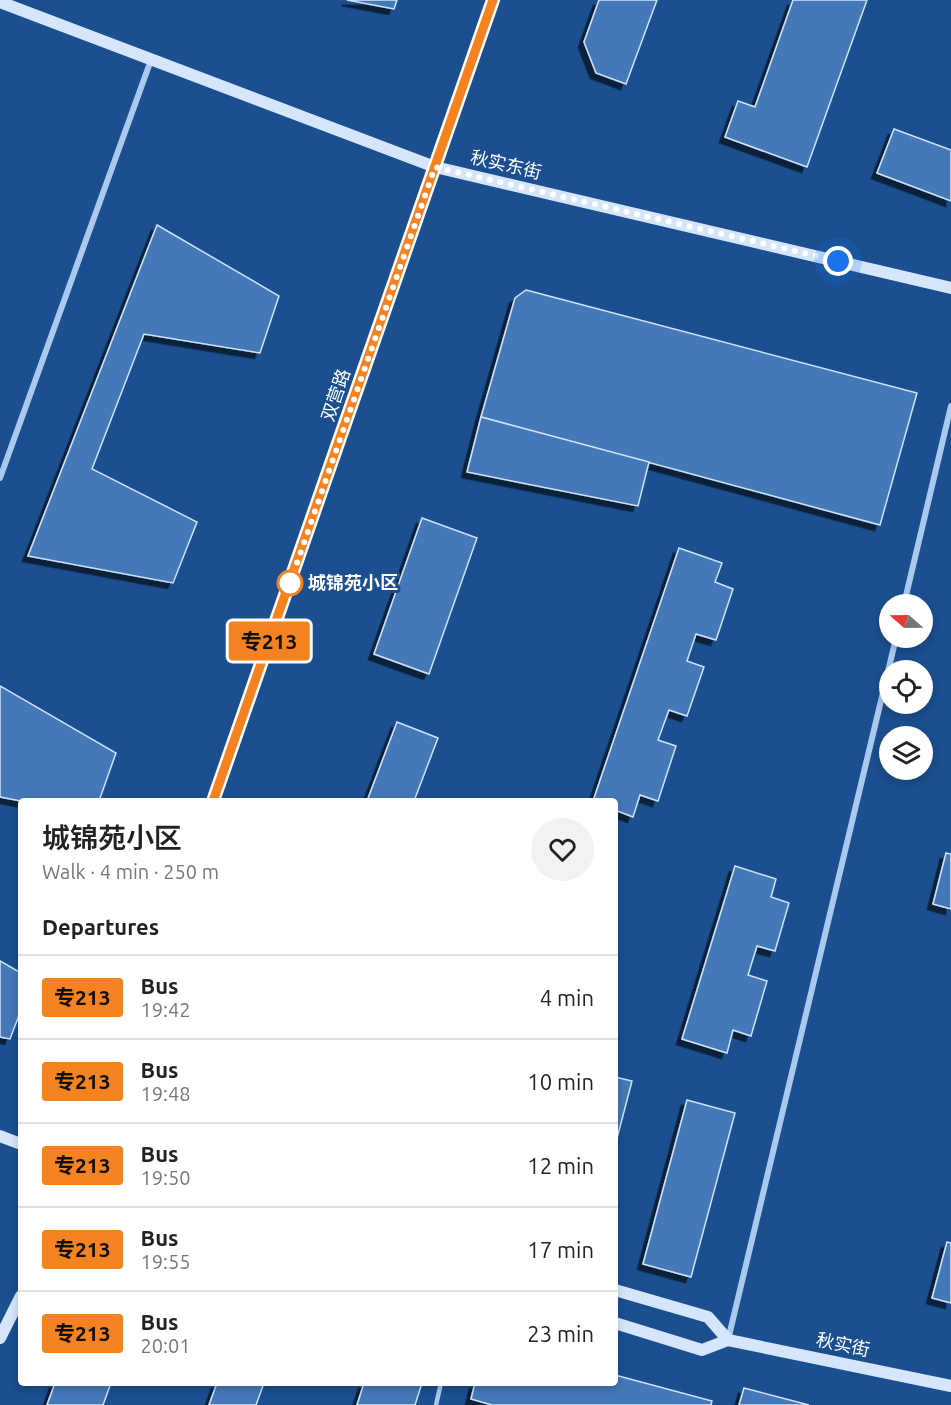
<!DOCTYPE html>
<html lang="en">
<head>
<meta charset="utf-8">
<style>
	:root { --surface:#fff; --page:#f2f2f2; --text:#222; --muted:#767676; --line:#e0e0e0 }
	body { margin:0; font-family:Ubuntu,"Noto Sans SC",sans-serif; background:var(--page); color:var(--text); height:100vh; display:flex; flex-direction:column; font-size:22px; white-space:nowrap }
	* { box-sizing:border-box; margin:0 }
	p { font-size:20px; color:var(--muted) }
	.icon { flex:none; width:33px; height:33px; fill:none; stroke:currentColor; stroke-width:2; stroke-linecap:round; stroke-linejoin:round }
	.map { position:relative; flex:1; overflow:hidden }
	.sheet { position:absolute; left:18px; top:798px; width:600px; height:588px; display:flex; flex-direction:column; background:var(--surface); border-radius:6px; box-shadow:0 3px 9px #0003 }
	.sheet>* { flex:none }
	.badge { padding:0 12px; border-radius:4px; font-size:21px; line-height:39px }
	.needle { width:39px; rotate:290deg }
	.tools { position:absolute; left:879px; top:594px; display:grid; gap:12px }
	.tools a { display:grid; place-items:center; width:54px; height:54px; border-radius:50%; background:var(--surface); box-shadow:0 3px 9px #0003; font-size:30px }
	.you { position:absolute; width:30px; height:30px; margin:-15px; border:4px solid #fff; border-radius:50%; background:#1a73e8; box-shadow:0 0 0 9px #1a73e833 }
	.map>.badge { position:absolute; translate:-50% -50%; box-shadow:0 0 0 3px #fff }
	h2 { padding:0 24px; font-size:22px; line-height:54px }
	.round { display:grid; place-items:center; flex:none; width:63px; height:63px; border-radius:32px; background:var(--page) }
	.summary { display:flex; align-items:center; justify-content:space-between; height:102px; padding:0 24px }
	h1 { font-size:28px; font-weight:600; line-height:45px }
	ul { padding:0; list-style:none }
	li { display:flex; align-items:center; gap:18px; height:84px; padding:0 24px; border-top:2px solid var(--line) }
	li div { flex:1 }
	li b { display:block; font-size:22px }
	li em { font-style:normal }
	li .badge { min-width:66px; font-weight:700; text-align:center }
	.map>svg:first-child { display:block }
	.building { fill:#4478b7; stroke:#cfe3fa; stroke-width:1.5; filter:url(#shadow) }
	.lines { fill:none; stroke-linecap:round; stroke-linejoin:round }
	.lane { stroke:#a9c9ee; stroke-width:4.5 }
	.street { stroke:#a9c9ee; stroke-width:6 }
	.secondary { stroke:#d6e6fa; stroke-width:12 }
	.line-casing { stroke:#fff; stroke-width:14 }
	.line { stroke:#f58220; stroke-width:9 }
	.walk { stroke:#fff; stroke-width:6; stroke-dasharray:0 10.8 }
	.stop-dot { fill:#fff; stroke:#f58220; stroke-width:3 }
	.labels { text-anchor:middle; stroke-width:6; stroke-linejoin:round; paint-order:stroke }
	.street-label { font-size:18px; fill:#fff; stroke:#1b4f8f }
	.stop-label { font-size:18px; font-weight:bold; fill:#fff; stroke:#1b4f8f; text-anchor:start }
</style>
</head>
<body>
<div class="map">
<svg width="951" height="1405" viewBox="0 0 951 1405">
	<defs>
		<filter id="shadow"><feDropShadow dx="-5.5" dy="5.5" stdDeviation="0" flood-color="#0009"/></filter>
	</defs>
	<rect width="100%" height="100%" fill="#1b4f8f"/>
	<g class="building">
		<path d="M347,0H397L394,9Z"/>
		<path d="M599,0H657L626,84L596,73L584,42Z"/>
		<path d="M793,0H867L807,167L725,137L738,101L755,107Z"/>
		<path d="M894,129L951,150V201L877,173Z"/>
		<path d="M157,225L279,296L260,353L144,334L92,469L197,522L173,583L28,556Z"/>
		<path d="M526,290L917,393L880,525L481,417L515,298Z"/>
		<path d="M481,417L649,462L638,506L467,472Z"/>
		<path d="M422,518L477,538L429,674L374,654Z"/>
		<path d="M679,548L722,563L715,582L733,589L716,640L696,634L687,661L704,667L687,716L669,710L658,740L676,746L658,801L640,795L633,817L615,810V801H593Z"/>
		<path d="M0,686L116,753L99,801H21L0,797Z"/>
		<path d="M397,722L438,738L414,801H367Z"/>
		<path d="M946,853L951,854V909L933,904Z"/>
		<path d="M735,866L776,879L771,897L789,903L775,951L757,946L748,975L767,981L751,1036L733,1030L727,1053L682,1039Z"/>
		<path d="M0,961L21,973V1010L10,1039L0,1037Z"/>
		<path d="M615,1077L632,1081L615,1146Z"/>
		<path d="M687,1100L735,1113L691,1277L643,1264Z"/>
		<path d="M947,1242L951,1243V1303L932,1298Z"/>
		<path d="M615,1375L712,1401L711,1405H492L471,1399L475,1383H615Z"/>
		<path d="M55,1383H111L103,1405H47Z"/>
		<path d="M217,1383H264L256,1405H209Z"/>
		<path d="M364,1383H422L415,1405H357Z"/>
		<path d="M744,1388L809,1405H739Z"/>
	</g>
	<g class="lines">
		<path class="lane" d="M436,1405L441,1383"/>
		<g class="street">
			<path d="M0,478L151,60"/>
			<path d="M904,604L951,406"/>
			<path d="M728,1340L896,638"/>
		</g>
		<g class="secondary">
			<path d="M0,2L435,167L951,288"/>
			<path d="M213,801L493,0"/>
			<path d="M0,1136L21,1144"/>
			<path d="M615,1290L708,1317L728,1340"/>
			<path d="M615,1323L702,1350L728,1340L951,1386"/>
			<path d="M0,1338L21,1296"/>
		</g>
	</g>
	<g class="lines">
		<g class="line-casing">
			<path id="line" d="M213,801L493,0"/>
		</g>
		<use href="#line" class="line"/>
		<path class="walk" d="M290,583L435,167L838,261"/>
	</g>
	<circle class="stop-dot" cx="290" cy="583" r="12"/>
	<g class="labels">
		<g class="street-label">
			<text transform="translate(506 165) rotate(13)" y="6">秋实东街</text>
			<text transform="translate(336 395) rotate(-71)" y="6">双营路</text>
			<text transform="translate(843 1345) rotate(12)" y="6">秋实街</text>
		</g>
		<g class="stop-label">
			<text x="308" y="589">城锦苑小区</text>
		</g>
	</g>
</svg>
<div class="tools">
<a><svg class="needle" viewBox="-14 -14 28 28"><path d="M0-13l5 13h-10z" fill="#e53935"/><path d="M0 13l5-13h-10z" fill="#767676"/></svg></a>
<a><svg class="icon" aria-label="locate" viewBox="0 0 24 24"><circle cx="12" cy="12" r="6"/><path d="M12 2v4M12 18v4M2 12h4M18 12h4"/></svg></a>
<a><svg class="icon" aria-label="layers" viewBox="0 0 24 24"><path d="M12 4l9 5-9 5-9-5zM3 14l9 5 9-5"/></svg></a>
</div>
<div class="you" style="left:838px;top:261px"></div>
<b class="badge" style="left:269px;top:641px;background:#f58220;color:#111">专213</b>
<section class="sheet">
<div class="summary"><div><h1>城锦苑小区</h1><p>Walk · 4 min · 250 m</p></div><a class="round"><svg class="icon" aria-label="heart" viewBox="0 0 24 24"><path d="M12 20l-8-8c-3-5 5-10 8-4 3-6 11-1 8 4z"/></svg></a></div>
<h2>Departures</h2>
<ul>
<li><span class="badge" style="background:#f58220;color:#111">专213</span><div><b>Bus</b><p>19:42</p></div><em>4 min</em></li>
<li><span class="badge" style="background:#f58220;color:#111">专213</span><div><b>Bus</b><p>19:48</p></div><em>10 min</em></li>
<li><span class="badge" style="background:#f58220;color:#111">专213</span><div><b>Bus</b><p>19:50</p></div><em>12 min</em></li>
<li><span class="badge" style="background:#f58220;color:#111">专213</span><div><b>Bus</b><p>19:55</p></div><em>17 min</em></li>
<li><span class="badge" style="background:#f58220;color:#111">专213</span><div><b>Bus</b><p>20:01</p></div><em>23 min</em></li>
</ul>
</section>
</div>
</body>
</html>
